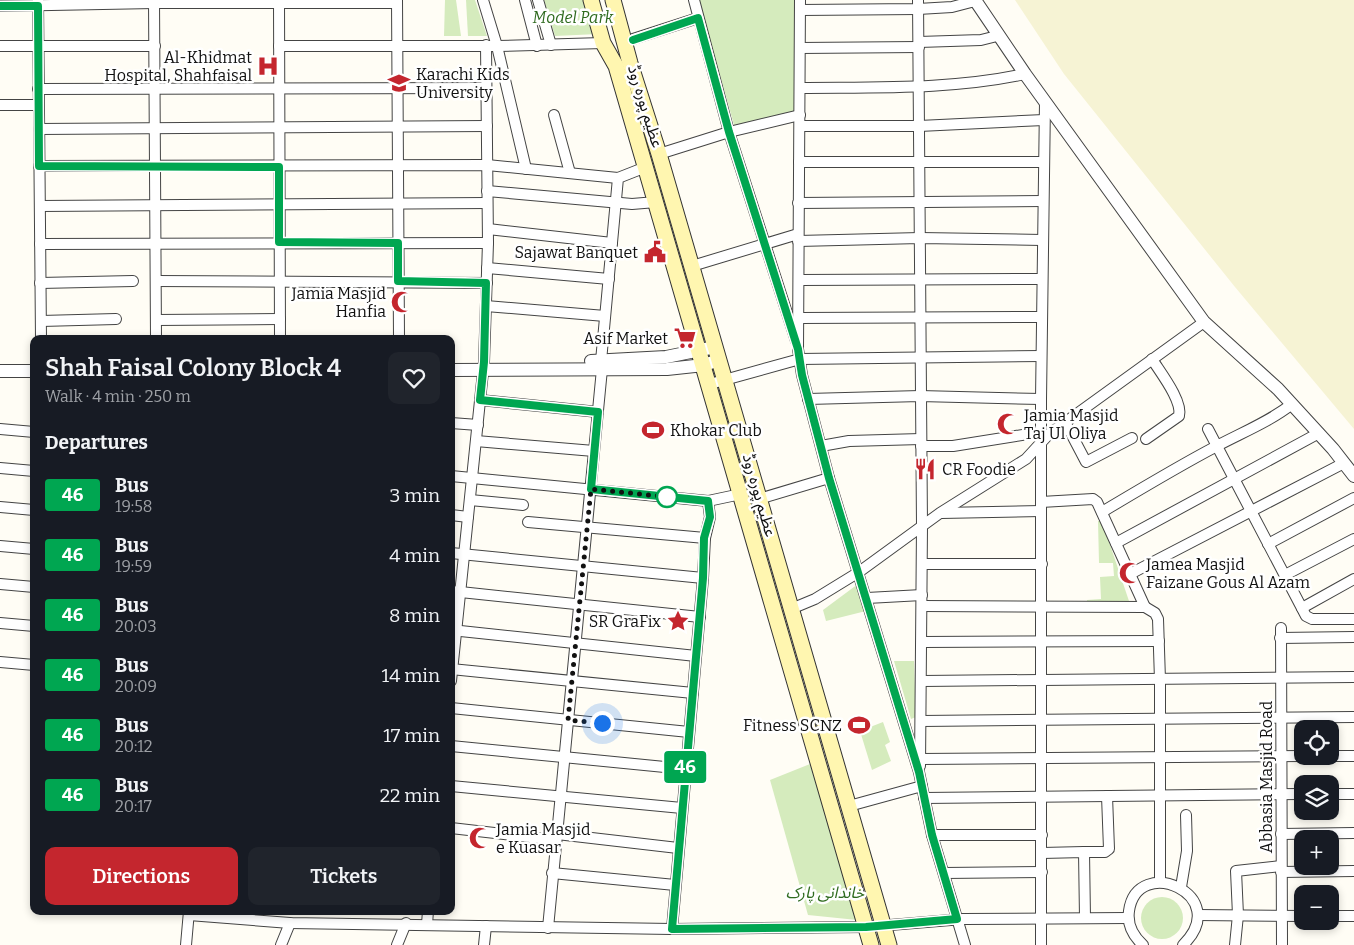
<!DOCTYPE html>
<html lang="en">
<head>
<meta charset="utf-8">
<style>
	:root { --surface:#171b24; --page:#20242c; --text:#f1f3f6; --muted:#9ea1a6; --accent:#c4262e }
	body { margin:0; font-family:Bitter,"Noto Sans Arabic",serif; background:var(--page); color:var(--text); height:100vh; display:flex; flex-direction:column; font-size:19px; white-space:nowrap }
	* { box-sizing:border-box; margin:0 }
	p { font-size:16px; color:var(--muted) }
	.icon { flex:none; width:28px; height:28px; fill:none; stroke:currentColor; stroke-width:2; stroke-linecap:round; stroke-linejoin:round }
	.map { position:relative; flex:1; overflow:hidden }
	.details { position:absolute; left:30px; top:335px; width:425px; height:580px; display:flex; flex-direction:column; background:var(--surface); border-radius:10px; box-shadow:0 2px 8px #0003 }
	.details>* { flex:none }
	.badge { padding:0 10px; border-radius:4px; font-size:18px; line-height:32px }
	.fabs { position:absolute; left:1294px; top:720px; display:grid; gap:10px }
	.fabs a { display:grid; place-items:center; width:45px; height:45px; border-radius:10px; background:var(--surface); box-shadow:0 2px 8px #0003; font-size:25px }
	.you { position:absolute; width:25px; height:25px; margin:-12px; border:4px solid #fff; border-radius:50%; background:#1a73e8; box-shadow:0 0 0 8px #1a73e833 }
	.map>.badge { position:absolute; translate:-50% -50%; box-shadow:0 0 0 2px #fff }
	h2 { padding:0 15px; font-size:19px; line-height:45px }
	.round { display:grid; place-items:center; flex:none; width:52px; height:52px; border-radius:10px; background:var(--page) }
	.overview { display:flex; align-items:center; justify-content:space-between; height:85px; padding:0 15px }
	h1 { font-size:24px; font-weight:600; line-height:38px }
	.action { display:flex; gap:10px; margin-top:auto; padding:10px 15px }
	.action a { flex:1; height:58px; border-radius:10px; background:var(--accent); color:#fff; font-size:20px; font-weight:600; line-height:58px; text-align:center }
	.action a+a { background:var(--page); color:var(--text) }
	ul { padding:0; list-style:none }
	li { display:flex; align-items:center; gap:15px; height:60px; padding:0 15px }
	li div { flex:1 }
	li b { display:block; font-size:19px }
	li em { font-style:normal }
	li .badge { min-width:55px; font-weight:700; text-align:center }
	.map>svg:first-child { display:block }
	.farmland { fill:#f6f3d4 }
	.green { fill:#d5ebbd }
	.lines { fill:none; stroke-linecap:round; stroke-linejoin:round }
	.minor-casing { stroke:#444; stroke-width:12 }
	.tertiary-casing { stroke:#444; stroke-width:14 }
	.secondary-casing { stroke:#333; stroke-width:17 }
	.minor { stroke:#fff; stroke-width:10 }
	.tertiary { stroke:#fff; stroke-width:12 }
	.secondary { stroke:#fff6b0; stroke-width:15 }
	.line-casing { stroke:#fff; stroke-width:11 }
	.line { stroke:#00a651; stroke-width:8 }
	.walk { stroke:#111; stroke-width:5; stroke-dasharray:0 9 }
	.stop-dot { fill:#fff; stroke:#00a651; stroke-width:2.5 }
	.labels { text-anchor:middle; stroke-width:5; stroke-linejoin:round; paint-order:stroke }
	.park-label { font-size:16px; font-style:italic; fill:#2f6b1f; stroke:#fff }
	.poi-label { font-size:16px; fill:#111; stroke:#fff; text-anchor:end }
	.street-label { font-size:16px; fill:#111; stroke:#fff }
</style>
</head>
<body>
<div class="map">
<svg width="1354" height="945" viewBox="0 0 1354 945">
	<rect width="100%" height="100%" fill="#fffdf5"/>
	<path class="farmland" d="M1015,0H1354V429L1235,287L1064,74Z"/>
	<g class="green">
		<path d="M445,0H456L461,36H444Z"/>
		<path d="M466,0H475L487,36H468Z"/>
		<path d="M544,0H589L598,34L555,36Z"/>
		<path d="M699,0H795L796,116L734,125Z"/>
		<path d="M1098,521H1102L1130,604L1087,605V600L1101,599L1100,577L1114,576L1113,563H1099Z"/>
		<path d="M858,584L866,611L826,621L823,610Z"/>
		<path d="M894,661H914L916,717L911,719Z"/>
		<path d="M883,722L890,742L885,745L891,761L872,770L860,731Z"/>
		<path d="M810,764L857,920L808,915L770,780Z"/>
		<circle cx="1162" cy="918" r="21"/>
	</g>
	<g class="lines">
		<g class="minor-casing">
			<g id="minor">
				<path d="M38,0L41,339"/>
				<path d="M154,0L156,339"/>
				<path d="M279,0L280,339"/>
				<path d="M397,0L399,339"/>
				<path d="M483,0L497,46L526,169"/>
				<path d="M525,0L537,46"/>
				<path d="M538,0L551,45"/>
				<path d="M694,0L729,132L796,341"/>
				<path d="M800,0L798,349L802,375L829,478L919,772L932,835L965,945"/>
				<path d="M918,0L922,526L920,766"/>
				<path d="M0,6L154,3H397"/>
				<path d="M800,10L918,9L952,7L975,1"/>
				<path d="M633,39L698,18"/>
				<path d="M919,42L981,40L997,36"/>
				<path d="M0,46H155"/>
				<path d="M279,46H497L603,43"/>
				<path d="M800,48L919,47"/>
				<path d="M800,88C874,87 952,90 1025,74"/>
				<path d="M38,89L486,88"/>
				<path d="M0,105H37"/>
				<path d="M554,115L570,173"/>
				<path d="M800,126H919L1044,120"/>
				<path d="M39,129L487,126"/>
				<path d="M659,154L729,132L800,115"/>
				<path d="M799,162H1043"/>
				<path d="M39,166L487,165L618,178"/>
				<path d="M487,191L632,204L656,202"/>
				<path d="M798,203L1043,201"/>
				<path d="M40,206L487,203"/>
				<path d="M488,229L612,243"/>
				<path d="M798,241L920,238L1042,240"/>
				<path d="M40,244L488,243"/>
				<path d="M692,266L798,234"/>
				<path d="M487,268L609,279"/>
				<path d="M799,280L1042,279"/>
				<path d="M156,281L487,283"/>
				<path d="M40,283L133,281"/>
				<path d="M486,306L605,316"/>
				<path d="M799,318L1042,317"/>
				<path d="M156,320L280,319"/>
				<path d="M41,321L116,319"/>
				<path d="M601,361L618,178L646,167"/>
				<path d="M710,384L800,359L1041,356"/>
				<path d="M808,399L920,396L1041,399"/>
				<path d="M480,400L598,412"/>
				<path d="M1065,422L1086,462L1132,438"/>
				<path d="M451,423L478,425"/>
				<path d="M0,429L34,432"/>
				<path d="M1208,429L1306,616L1312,619H1354"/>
				<path d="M1146,439L1179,416C1183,401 1160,372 1152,359"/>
				<path d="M476,441L594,451"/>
				<path d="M821,446L849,441L921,439"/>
				<path d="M921,446H953L1041,432"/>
				<path d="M0,468L34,471"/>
				<path d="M451,476L708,501L741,494"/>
				<path d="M759,499L829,478"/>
				<path d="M470,500L523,505"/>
				<path d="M1041,502L1093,499L1097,502L1145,607"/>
				<path d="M0,507L34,510"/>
				<path d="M1102,512C1139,490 1177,467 1215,447C1241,433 1269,422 1292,404"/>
				<path d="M941,513L1041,511"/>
				<path d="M451,515L468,517"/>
				<path d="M528,522L705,538"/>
				<path d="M1116,543L1319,433"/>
				<path d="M1268,544L1354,498"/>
				<path d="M0,546L34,549"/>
				<path d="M451,553L703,578"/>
				<path d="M922,564H1042"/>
				<path d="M1130,574L1344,463"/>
				<path d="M1285,575L1354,539"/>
				<path d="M0,584L34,587"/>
				<path d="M451,591L700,617"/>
				<path d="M867,598L922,595"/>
				<path d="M922,606L1145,607L1155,613L1158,619L1160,680V882"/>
				<path d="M1302,608L1354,579"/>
				<path d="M791,609L815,599L859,572L940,513L1026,459L1049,434L1204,322"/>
				<path d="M0,623L34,626"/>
				<path d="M1281,628L1282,945"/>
				<path d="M451,630L696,656"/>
				<path d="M1280,638L1354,637"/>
				<path d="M922,642L1159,641"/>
				<path d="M0,662L34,665"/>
				<path d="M451,669L693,693"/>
				<path d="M451,681L484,362L488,243L486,45"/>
				<path d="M922,681L1354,677"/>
				<path d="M451,708L689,732"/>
				<path d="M921,721L1354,717"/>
				<path d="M451,746L685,769"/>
				<path d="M1330,756H1354"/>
				<path d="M921,759L1302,756"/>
				<path d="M451,786L682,808"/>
				<path d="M1330,794H1354"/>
				<path d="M924,798L1302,794"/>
				<path d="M849,806L922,786"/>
				<path d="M451,828L556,840"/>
				<path d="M557,834L678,848"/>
				<path d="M1281,834L1354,833"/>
				<path d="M932,835H1042"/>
				<path d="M1084,852H1105L1109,849L1107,796"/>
				<path d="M1042,853L1084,852L1085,918"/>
				<path d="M1281,872L1354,871"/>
				<path d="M552,873L675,885"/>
				<path d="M944,873L1042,872"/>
				<path d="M1181,887L1187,851L1186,815"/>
				<path d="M189,915L290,923L672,929L866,927L963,919L1128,918"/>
				<path d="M1198,915L1302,916"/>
				<path d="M1330,916H1354"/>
				<path d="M427,924L428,911"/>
				<path d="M548,928L602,369"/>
				<path d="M672,929L703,578L705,538L710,517L708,501"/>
				<path d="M186,945L189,911"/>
				<path d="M281,945L290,923"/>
				<path d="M397,945L406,923"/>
				<path d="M484,945L486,926"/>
				<path d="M1041,945V399L1045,102"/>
				<path d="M1143,945C1133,936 1127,925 1129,911C1137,853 1234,895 1183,945"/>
				<path d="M1235,945L1238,915L1236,871L1281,866"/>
			</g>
		</g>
		<g class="tertiary-casing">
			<g id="tertiary">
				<path d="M975,0L1025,74L1204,322L1278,389L1333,449L1354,476"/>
				<path d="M591,361L666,357L715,347"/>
				<path d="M451,370L667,369L704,365L719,360"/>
				<path d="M0,371H34"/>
			</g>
		</g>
		<g class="secondary-casing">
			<g id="secondary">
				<path d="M591,0L603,43L616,66L871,945"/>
				<path d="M613,0L630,63L659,154L889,945"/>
			</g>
		</g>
		<use href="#minor" class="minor"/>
		<use href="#tertiary" class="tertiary"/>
		<use href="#secondary" class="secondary"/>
	</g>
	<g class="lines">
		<g class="line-casing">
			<path id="line" d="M0,6H38L39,166L279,167V242L398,243V281L486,283L484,362L480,400L598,412L591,489L708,501L710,517L704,538L703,578L672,929L866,927L957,919L932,835L919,772L829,478L802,375L798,349L729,132L698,18L633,40"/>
		</g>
		<use href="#line" class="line"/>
		<path class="walk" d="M602,723L568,720L591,489L669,497H667"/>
	</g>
	<defs>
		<g id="hospital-bare" transform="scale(1.725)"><path d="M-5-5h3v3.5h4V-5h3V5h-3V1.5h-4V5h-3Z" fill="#c4262e" stroke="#fff" stroke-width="2.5" paint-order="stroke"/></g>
		<g id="university-bare" transform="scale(1.725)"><path d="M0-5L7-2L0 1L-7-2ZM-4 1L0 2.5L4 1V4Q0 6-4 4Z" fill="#c4262e" stroke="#fff" stroke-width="2.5" paint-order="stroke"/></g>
		<g id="civic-bare" transform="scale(1.725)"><path d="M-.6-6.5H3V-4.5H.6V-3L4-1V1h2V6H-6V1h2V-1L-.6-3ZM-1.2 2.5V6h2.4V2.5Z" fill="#c4262e" stroke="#fff" stroke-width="2.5" paint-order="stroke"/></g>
		<g id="mosque-bare" transform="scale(1.725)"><path d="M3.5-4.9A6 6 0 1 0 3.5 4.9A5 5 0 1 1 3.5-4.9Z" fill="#c4262e" stroke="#fff" stroke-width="2.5" paint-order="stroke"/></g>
		<g id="supermarket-bare" transform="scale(1.725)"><path d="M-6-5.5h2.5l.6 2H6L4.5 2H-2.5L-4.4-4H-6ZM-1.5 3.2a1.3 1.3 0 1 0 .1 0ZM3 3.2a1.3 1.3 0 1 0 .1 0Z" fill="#c4262e" stroke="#fff" stroke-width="2.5" paint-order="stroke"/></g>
		<g id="stadium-bare" transform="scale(1.725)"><path d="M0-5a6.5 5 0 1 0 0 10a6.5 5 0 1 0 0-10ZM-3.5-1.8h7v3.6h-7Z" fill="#c4262e" stroke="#fff" stroke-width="2.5" paint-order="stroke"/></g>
		<g id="restaurant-bare" transform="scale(1.725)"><path d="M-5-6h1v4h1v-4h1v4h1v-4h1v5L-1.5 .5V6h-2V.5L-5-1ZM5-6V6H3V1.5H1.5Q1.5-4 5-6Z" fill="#c4262e" stroke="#fff" stroke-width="2.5" paint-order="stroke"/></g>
		<g id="sight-bare" transform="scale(1.725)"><path d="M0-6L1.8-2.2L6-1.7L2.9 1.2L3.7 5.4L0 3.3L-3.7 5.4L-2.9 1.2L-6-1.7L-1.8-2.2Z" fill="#c4262e" stroke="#fff" stroke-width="2.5" paint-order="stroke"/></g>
	</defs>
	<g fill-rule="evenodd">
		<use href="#hospital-bare" x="268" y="66"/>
		<use href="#university-bare" x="399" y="83"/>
		<use href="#civic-bare" x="655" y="252"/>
		<use href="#mosque-bare" x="402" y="302"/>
		<use href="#supermarket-bare" x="685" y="338"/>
		<use href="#mosque-bare" x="1008" y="424"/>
		<use href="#stadium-bare" x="653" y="430"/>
		<use href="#restaurant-bare" x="925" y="469"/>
		<use href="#mosque-bare" x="1130" y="573"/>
		<use href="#sight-bare" x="678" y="621"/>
		<use href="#stadium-bare" x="859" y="725"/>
		<use href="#mosque-bare" x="480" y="838"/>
	</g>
	<circle class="stop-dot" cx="667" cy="497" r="10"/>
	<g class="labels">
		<g class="park-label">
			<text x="573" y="23">Model Park</text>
			<text x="825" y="898">خاندانی پارک</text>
		</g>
		<g class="poi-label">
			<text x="252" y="63">Al-Khidmat<tspan x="252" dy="18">Hospital, Shahfaisal</tspan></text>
			<text x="416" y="80" text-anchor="start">Karachi Kids<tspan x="416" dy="18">University</tspan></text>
			<text x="638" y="258">Sajawat Banquet</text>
			<text x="386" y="299">Jamia Masjid<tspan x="386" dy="18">Hanfia</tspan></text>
			<text x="668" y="344">Asif Market</text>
			<text x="1024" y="421" text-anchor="start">Jamia Masjid<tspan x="1024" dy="18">Taj Ul Oliya</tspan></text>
			<text x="670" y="436" text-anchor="start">Khokar Club</text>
			<text x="942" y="475" text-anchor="start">CR Foodie</text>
			<text x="1146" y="570" text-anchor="start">Jamea Masjid<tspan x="1146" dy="18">Faizane Gous Al Azam</tspan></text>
			<text x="661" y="627">SR GraFix</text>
			<text x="842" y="731">Fitness SCNZ</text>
			<text x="496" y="835" text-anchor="start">Jamia Masjid<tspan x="496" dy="18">e Kuasar</tspan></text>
		</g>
		<g class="street-label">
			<text transform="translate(646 106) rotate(73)" y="6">عظیم پورہ روڈ</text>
			<text transform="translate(760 495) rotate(74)" y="6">عظیم پورہ روڈ</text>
			<text transform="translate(1266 777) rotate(-90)" y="6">Abbasia Masjid Road</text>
		</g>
	</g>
</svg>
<div class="fabs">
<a><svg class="icon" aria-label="locate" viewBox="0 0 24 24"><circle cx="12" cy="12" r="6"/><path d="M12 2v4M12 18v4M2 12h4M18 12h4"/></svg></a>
<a><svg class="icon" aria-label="layers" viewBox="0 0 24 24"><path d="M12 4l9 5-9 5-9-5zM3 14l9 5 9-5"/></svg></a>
<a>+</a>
<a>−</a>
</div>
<div class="you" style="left:602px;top:723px"></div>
<b class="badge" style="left:685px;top:767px;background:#00a651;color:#fff">46</b>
<section class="details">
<div class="overview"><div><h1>Shah Faisal Colony Block 4</h1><p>Walk · 4 min · 250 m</p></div><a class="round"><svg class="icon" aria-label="heart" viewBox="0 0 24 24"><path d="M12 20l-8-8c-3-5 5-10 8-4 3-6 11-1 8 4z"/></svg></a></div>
<h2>Departures</h2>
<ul>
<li><span class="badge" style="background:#00a651;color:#fff">46</span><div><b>Bus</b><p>19:58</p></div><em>3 min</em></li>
<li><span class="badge" style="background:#00a651;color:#fff">46</span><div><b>Bus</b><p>19:59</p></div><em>4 min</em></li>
<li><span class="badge" style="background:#00a651;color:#fff">46</span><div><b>Bus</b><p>20:03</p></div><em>8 min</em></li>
<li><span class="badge" style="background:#00a651;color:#fff">46</span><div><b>Bus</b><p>20:09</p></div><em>14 min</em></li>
<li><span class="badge" style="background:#00a651;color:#fff">46</span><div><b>Bus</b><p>20:12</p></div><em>17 min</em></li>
<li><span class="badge" style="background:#00a651;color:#fff">46</span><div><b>Bus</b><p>20:17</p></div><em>22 min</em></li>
</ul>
<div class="action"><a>Directions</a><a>Tickets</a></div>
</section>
</div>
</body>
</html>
